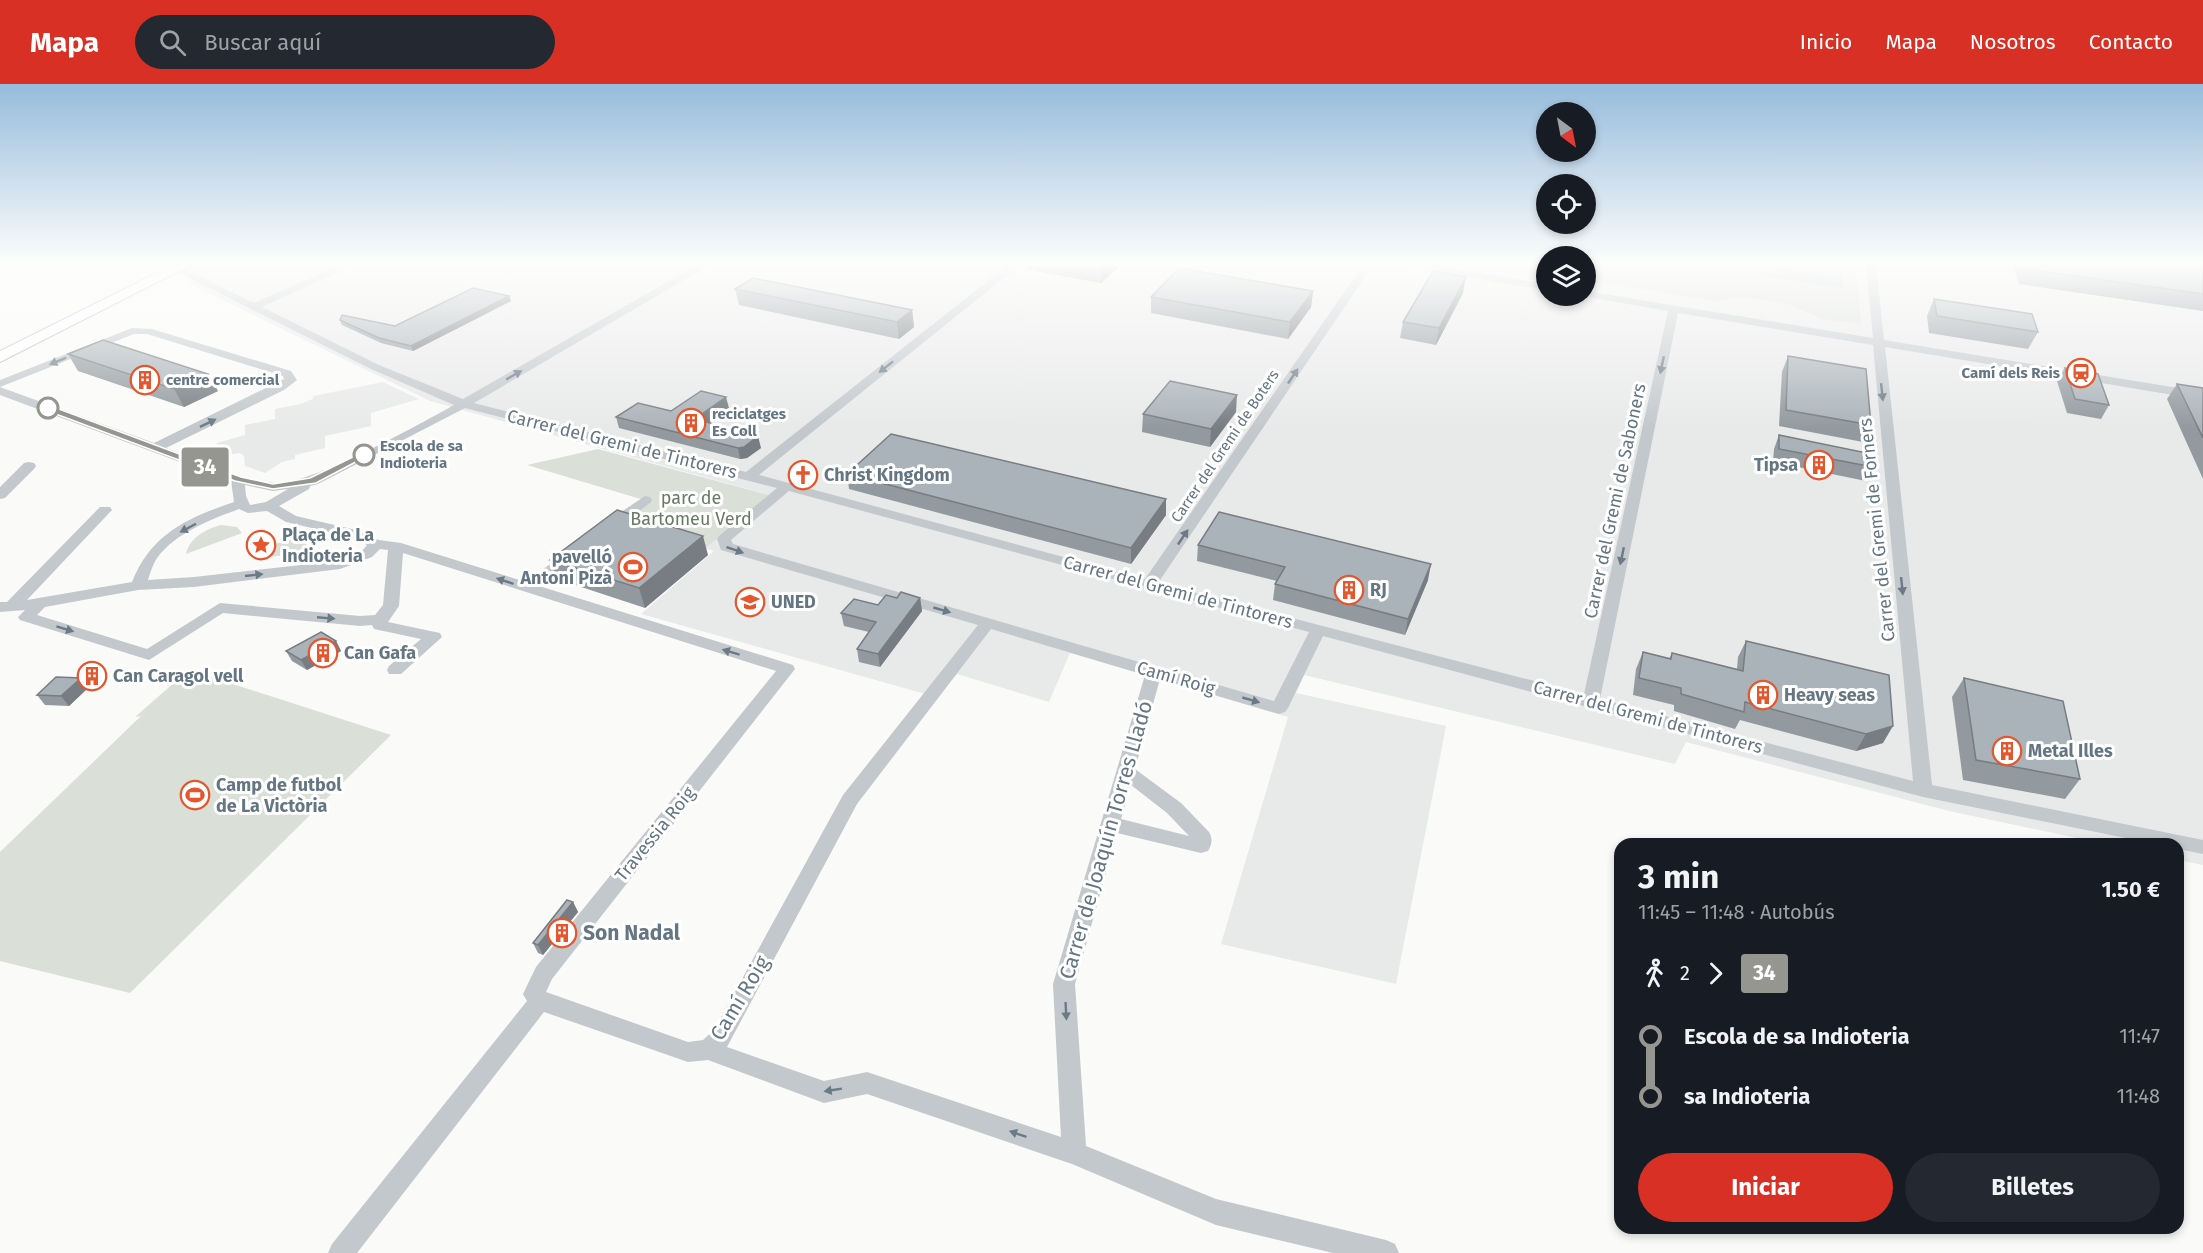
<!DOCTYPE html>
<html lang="es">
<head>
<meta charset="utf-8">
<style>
	:root { --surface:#171b24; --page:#242831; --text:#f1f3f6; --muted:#9ea1a6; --accent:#d93025 }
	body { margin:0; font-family:"Fira Sans",sans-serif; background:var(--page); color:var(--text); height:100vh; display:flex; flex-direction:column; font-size:22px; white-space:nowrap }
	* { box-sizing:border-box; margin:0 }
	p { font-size:20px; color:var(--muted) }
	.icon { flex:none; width:33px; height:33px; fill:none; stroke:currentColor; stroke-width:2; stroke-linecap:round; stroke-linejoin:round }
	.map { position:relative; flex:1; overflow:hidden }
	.side { position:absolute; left:1614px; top:754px; width:570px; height:396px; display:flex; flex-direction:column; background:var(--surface); border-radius:18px; box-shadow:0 3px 9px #0003 }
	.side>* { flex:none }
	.badge { padding:0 12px; border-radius:4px; font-size:21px; line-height:39px }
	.needle { width:39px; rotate:148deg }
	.controls { position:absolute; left:1536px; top:18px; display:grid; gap:12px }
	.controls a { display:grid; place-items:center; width:60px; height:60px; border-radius:50%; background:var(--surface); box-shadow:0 3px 9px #0003; font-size:30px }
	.map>.badge { position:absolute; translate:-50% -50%; box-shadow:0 0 0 3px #fff }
	.legs { display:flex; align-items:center; gap:9px; height:66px; padding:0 24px; font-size:20px }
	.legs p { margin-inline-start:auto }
	.head { display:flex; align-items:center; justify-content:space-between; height:102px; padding:0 24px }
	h1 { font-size:33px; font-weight:700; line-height:45px }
	.button { display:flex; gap:12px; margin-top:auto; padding:12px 24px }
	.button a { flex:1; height:69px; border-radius:36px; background:var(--accent); color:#fff; font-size:24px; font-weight:700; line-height:69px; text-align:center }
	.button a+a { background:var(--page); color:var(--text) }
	ul { padding:0 24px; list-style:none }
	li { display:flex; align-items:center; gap:21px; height:60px; font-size:22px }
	li i { display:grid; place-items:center; width:9px; height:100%; margin:0 8px; background:currentColor }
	li i::after { content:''; width:15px; height:15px; margin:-8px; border:4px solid; border-radius:50%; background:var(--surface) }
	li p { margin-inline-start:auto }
	li:first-child i { background:linear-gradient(#0000 50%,currentColor 0) }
	li:last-child i { background:linear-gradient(currentColor 50%,#0000 0) }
	header { display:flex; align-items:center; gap:36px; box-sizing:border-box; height:84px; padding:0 30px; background:var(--accent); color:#fff }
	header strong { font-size:28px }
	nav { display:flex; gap:33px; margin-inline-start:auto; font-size:21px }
	.search { width:420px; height:54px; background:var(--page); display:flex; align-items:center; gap:15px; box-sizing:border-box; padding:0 21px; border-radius:33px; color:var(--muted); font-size:22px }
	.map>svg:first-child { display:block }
	.built { fill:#e8e9e9 }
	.green { fill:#dadfd7 }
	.water { fill:#bbc7cb }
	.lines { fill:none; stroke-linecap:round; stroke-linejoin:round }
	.secondary-casing { stroke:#b3babf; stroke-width:2 }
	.street { fill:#c3c8cc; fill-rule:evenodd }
	.secondary { fill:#fff; fill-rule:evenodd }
	.wall { fill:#929a9f }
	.shaded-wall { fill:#777d82 }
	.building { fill:#aab3b9; stroke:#777d82; stroke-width:1.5 }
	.oneway { fill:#6a7a87 }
	.line-1 { fill:#969691; stroke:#fff; stroke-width:1.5 }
	.stop-1-dot { fill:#fff; stroke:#969691; stroke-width:3 }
	.labels { text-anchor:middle; stroke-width:6; stroke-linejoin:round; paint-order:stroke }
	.far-poi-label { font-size:15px; font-weight:bold; fill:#657683; stroke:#fff; text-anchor:start }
	.far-stop-label { font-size:15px; font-weight:bold; fill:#657683; stroke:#fff; text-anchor:start }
	.far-street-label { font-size:15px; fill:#657683; stroke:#fff }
	.street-label { font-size:18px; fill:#657683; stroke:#fff }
	.poi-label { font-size:18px; font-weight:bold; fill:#657683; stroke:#fff; text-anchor:start }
	.park-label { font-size:18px; fill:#687a64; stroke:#fff }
	.near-street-label { font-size:21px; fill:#657683; stroke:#fff }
	.near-poi-label { font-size:21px; font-weight:bold; fill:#657683; stroke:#fff; text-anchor:start }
</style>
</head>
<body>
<header>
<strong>Mapa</strong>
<div class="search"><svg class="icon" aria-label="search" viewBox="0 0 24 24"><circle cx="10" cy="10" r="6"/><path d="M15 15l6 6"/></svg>Buscar aquí</div>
<nav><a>Inicio</a><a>Mapa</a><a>Nosotros</a><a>Contacto</a></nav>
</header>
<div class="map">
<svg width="2203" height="1169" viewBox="0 0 2203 1169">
	<rect width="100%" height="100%" fill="#fafaf8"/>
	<g class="built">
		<path d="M185,181H1546V212H1586V181H2203V781L2178,776V760H2105L1949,727L1686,658L1675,680L1304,591L1296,609L1446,642L1396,900L1221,860L1288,633L1070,569L1049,618L957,590L936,613L641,530L714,467L705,464L769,411L430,317L190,200Z"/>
		<path d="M383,298L419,315L371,329V342L325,352V364L295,371V375L282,378L265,389L245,382L244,372L240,369L216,372L217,359L245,351V341L275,335V325L300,320L313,315V312Z"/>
	</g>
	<g class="green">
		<path d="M1586,181H1856L1861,240L1822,235L1789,220L1742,213L1716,217L1586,196Z"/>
		<path d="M598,365L769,411L707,463L615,438L644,416L527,381Z"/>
		<path d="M221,441L237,443L242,449L186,470C189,454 206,445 221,441Z"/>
		<path d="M294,455L306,458L307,462C297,472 267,475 254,470L263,463Z"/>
		<path d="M199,589L391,651L130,909L0,877V768L141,632L135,633L183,591L196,592Z"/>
	</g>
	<path class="water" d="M1761,181L1842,192L1843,204L1760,192Z"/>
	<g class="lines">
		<g class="secondary-casing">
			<path id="secondary" d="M173,181H191L0,278V267Z"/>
		</g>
		<g class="street">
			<path d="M340,181H354L262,223L379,281L463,315L697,181H710L474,319L746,388L1008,181H1020L759,391L1145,495L1363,181H1373L1158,499L1584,610L1668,227L1582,212H1586V207L1873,254L1866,181H1876L1884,256L2203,308V316L1885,263L1932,701L2203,756V770L2178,765V760H2155L1923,713L1323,552L1288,624L1285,628L1279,630L1160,595L1135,685L1181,719L1209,748C1213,755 1212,760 1208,767L1201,769L1117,749L1075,900L1086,1062L1216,1115L1386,1156L1395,1160L1399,1169H1333L1216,1141L1072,1080L867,1010L824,1019L708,976L688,978L544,928L357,1169H328L332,1160L527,917L523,910L536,883L776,587L403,469L399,522L388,538L440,549L442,553L401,590H389L387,586L389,582L421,555L374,545L372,541L360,542L223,529L149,576L20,536L18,533L25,526L0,528V518H7L100,423H110L112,426L27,516L132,498C151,450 187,434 234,418L231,397L0,311V296L132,244L152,245L291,287L297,296L284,306L166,364C200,376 238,397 275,399C309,402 420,340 454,321L371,285L171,185L180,183L254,219ZM1678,229L1873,261L1913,697L1600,615ZM134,250H147L283,292L284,295L154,359L0,303ZM465,324L777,404L719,452L717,455L721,466L978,541L843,711L714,946L703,956L688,958L546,908L552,895L795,585L793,581L539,502L575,475L577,472L575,469H565L526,498L401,459L379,456L356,446L296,432L279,422L309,405L310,402L318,400ZM245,401L273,407L288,405L266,418L250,421L246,412ZM789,407L1309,548L1274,617L733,460L731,456ZM239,425L248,429L267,427L286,438L346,452L367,461L362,467L337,477L194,493L148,496C150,489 153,480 157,474C175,449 212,435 239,425ZM380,465L388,466L383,521L375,531L360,532L220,519L147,565L37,531L45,523L138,506L194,503L340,485L372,473ZM991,545L1145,591L1053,900L1061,1053L867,988L824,997L727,963L857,720ZM1131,701L1167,729L1189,752L1121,735Z"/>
			<path d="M1408,181H1433L1546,200V206L1413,184Z"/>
			<path d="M29,378L34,379L36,382L34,385L5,414L0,415V403L24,379Z"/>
			<path d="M645,412L650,413L652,416L650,419L615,445H605L603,442L605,439Z"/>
		</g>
		<use href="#secondary" class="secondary"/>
	</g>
	<g class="wall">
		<path d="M1029,181H1120L1101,199L1029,186Z"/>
		<path d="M2013,181H2203V227L2019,200Z"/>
		<path d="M735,205L912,226L914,243L899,255L739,221Z"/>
		<path d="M1313,207L1311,223L1288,255L1151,229V213Z"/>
		<path d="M1463,209L1436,261L1400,254L1403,238Z"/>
		<path d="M509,212L511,217L413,267L381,259L342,241L340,236L395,242Z"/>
		<path d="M1934,215L2038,248L2028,265L1929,249L1927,232Z"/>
		<path d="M68,270L218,307L184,323L78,287Z"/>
		<path d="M1788,272L1871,341L1863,358L1779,342L1782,288Z"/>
		<path d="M2065,284L2109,321L2101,335L2067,329L2057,297Z"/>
		<path d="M2177,300L2203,304V395L2167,315Z"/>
		<path d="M729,324L709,338L761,364L747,374L740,375L619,344L616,333Z"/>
		<path d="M1236,328L1210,363L1142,348L1143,330Z"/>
		<path d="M1779,351L1873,383L1866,397L1773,378L1774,365Z"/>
		<path d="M847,390L1166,431L1131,480L849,405Z"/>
		<path d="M1198,461L1428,496L1405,551L1273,516L1275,500L1277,497L1197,477Z"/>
		<path d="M708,471L645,524L557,495L550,476Z"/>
		<path d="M897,514H920L922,527L880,583L859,578L857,565L869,548L844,542L841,529L878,521Z"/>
		<path d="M336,557L341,567L307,586L292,577L286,567Z"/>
		<path d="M1746,557L1883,659L1856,667L1740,636L1735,645L1674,627V621L1633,611L1636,585L1643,568L1669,575L1672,569L1737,585L1738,573Z"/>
		<path d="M81,594L88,604L69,622L45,621L37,611Z"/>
		<path d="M1964,594L2080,695L2065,715L1963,696L1952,613Z"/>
		<path d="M573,818L578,828L543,871L538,869L533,859Z"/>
	</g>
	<g class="shaded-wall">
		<path d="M1101,181H1120L1101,199Z"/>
		<path d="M1466,193L1463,209L1436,261L1439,244Z"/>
		<path d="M1313,207L1311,223L1288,255L1290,238Z"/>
		<path d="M509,212L511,217L413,267L411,262Z"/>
		<path d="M912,226L914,243L899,255L897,238Z"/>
		<path d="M208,290L218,307L184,323L174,305Z"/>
		<path d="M1237,311L1236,328L1210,363L1211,345Z"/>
		<path d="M726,313L729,324L698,346L695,335Z"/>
		<path d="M758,352L761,364L747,374L740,375L738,364Z"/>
		<path d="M1166,415V431L1131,480V464Z"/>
		<path d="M703,452L708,471L645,524L639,504Z"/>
		<path d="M1431,480L1428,496L1405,551L1408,535Z"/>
		<path d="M920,514L922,527L880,583L878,570Z"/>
		<path d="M336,557L341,567L307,586L301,576Z"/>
		<path d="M81,594L88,604L69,622L61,612Z"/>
		<path d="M1893,642L1883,659L1856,667L1866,650Z"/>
		<path d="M573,818L578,828L543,871L538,861Z"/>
	</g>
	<g class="building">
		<path d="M2026,181H2203V210L2027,185Z"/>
		<path d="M1179,184L1313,207L1290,238L1151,213Z"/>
		<path d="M1433,187L1466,193L1439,244L1403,238Z"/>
		<path d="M753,194L912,226L897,238L735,205Z"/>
		<path d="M473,204L509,212L411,262L379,254L340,236L342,231L395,242Z"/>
		<path d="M1934,215L2032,230L2038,248L1937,232Z"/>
		<path d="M103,256L208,290L174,305L68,270Z"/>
		<path d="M1788,272L1866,285L1871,341L1786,326Z"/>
		<path d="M2065,284L2098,290L2109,321L2075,315Z"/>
		<path d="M1170,297L1237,311L1211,345L1143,330Z"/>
		<path d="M2177,300L2203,304V354Z"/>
		<path d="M701,307L726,313L695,335L758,352L744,363L738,364L616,333L638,319L671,327Z"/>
		<path d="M891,350L1166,415L1131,464L847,390Z"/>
		<path d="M1779,351L1872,370L1873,383L1779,365Z"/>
		<path d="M617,426L703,452L639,504L550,476Z"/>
		<path d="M1219,428L1431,480L1408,535L1275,500L1285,483L1198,461Z"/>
		<path d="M901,508L920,514L878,570L857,565L876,538L841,529L854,515L878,521L886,511L897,514Z"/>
		<path d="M321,548L336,557L301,576L286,567Z"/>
		<path d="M1746,557L1889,591L1893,642L1866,650L1745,618L1744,628L1681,610V604L1639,594L1643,568L1671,575L1672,569L1743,587Z"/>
		<path d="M56,593L81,594L61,612L37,611Z"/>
		<path d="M1964,594L2063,617L2080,695L1976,676Z"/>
		<path d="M567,816L573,818L538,861L533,859Z"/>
	</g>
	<defs><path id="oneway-solid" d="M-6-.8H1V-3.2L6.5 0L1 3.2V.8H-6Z" transform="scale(1.5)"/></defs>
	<g class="oneway">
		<use href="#oneway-solid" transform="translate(58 277) rotate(158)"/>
		<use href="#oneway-solid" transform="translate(1662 281) rotate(102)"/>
		<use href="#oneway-solid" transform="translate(886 283) rotate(142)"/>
		<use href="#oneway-solid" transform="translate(514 291) rotate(-30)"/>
		<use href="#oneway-solid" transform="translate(1293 292) rotate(-56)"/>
		<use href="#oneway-solid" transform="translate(1882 308) rotate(84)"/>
		<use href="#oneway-solid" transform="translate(208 339) rotate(-26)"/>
		<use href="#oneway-solid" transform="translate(188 444) rotate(152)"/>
		<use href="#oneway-solid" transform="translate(1183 453) rotate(-56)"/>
		<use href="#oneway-solid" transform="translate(735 466) rotate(19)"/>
		<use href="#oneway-solid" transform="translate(1622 472) rotate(102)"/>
		<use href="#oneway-solid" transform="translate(254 491) rotate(-6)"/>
		<use href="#oneway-solid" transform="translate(505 497) rotate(-162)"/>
		<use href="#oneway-solid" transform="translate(1902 502) rotate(84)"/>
		<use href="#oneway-solid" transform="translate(942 526) rotate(16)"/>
		<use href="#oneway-solid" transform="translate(326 534) rotate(5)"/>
		<use href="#oneway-solid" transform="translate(65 545) rotate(17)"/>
		<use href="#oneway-solid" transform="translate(731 568) rotate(-163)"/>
		<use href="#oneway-solid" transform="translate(1251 616) rotate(16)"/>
		<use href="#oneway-solid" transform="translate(1066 927) rotate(87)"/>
		<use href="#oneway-solid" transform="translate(833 1006) rotate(171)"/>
		<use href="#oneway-solid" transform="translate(1018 1050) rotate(-161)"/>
	</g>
	<linearGradient id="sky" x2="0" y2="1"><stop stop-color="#96bcdc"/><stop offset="0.52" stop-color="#fdfdfc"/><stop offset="1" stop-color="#fdfdfc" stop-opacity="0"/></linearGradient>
	<rect width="2203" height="345" fill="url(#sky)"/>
	<path class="line-1" d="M45,322H51L241,393L273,400L310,394L361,369L369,371L316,399L273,405L235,397L45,326Z"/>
	<defs>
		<g id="station-ring" transform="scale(1.5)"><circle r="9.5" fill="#fff" stroke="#e4572e" stroke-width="1.5"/><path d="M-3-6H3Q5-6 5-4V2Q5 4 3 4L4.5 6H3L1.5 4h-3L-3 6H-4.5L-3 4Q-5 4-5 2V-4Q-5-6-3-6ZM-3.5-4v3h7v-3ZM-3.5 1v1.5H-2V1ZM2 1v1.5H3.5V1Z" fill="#e4572e"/></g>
		<g id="building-ring" transform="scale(1.5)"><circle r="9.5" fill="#fff" stroke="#e4572e" stroke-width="1.5"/><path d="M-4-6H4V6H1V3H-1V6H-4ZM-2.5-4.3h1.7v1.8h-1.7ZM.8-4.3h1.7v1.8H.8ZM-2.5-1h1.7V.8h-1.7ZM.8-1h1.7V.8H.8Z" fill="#e4572e"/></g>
		<g id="church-ring" transform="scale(1.5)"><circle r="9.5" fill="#fff" stroke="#e4572e" stroke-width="1.5"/><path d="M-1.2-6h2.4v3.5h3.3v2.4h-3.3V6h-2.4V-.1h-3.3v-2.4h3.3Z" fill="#e4572e"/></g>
		<g id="sight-ring" transform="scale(1.5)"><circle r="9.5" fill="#fff" stroke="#e4572e" stroke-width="1.5"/><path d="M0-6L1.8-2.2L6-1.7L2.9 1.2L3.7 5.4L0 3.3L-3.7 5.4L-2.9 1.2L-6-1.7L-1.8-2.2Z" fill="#e4572e"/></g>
		<g id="stadium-ring" transform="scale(1.5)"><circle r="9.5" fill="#fff" stroke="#e4572e" stroke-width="1.5"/><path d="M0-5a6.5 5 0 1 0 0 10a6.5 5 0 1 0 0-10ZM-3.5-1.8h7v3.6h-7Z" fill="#e4572e"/></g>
		<g id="university-ring" transform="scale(1.5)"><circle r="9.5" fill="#fff" stroke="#e4572e" stroke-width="1.5"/><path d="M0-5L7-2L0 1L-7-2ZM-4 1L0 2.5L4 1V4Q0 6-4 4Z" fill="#e4572e"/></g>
	</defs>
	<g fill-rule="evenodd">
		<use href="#station-ring" x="2081" y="289"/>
		<use href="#building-ring" x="145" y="296"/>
		<use href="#building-ring" x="691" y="339"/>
		<use href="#building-ring" x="1819" y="381"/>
		<use href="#church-ring" x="803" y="391"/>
		<use href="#sight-ring" x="261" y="461"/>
		<use href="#stadium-ring" x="633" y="483"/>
		<use href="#building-ring" x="1349" y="506"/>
		<use href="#university-ring" x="750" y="518"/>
		<use href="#building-ring" x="323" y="569"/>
		<use href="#building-ring" x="92" y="592"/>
		<use href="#building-ring" x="1763" y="611"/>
		<use href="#building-ring" x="2007" y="667"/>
		<use href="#stadium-ring" x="195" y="711"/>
		<use href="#building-ring" x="562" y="849"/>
	</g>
	<g class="stop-1-dot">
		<circle cx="48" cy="324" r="10"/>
		<circle cx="364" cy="371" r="10"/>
	</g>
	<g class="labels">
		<g class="far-poi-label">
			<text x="2060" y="294" text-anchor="end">Camí dels Reis</text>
			<text x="166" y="301">centre comercial</text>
			<text x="712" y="335">reciclatges<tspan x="712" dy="17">Es Coll</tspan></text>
		</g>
		<g class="far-stop-label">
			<text x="380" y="367">Escola de sa<tspan x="380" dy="17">Indioteria</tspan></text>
		</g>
		<g class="far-street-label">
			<text transform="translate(1225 362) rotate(-56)" y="5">Carrer del Gremi de Boters</text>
		</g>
		<g class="street-label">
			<text transform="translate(622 360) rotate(14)" y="6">Carrer del Gremi de Tintorers</text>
			<text transform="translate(1615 417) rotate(-78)" y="6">Carrer del Gremi de Saboners</text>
			<text transform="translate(1877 446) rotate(-96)" y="6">Carrer del Gremi de Forners</text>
			<text transform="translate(1178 508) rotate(15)" y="6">Carrer del Gremi de Tintorers</text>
			<text transform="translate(1176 594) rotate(16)" y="6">Camí Roig</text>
			<text transform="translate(1648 633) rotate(15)" y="6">Carrer del Gremi de Tintorers</text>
			<text transform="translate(655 750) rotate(-51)" y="6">Travessia Roig</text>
		</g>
		<g class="poi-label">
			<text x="1798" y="387" text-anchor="end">Tipsa</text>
			<text x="824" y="397">Christ Kingdom</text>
			<text x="282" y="457">Plaça de La<tspan x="282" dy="21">Indioteria</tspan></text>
			<text x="612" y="479" text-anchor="end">pavelló<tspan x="612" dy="21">Antoni Pizà</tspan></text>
			<text x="1370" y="512">RJ</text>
			<text x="771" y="524">UNED</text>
			<text x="344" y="575">Can Gafa</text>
			<text x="113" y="598">Can Caragol vell</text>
			<text x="1784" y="617">Heavy seas</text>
			<text x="2028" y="673">Metal Illes</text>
			<text x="216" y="707">Camp de futbol<tspan x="216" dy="21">de La Victòria</tspan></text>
		</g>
		<g class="park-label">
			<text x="691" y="420">parc de<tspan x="691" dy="21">Bartomeu Verd</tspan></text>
		</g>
		<g class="near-street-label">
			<text transform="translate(1106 756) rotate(-74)" y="7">Carrer de Joaquín Torres Lladó</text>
			<text transform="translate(740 914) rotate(-59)" y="7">Camí Roig</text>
		</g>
		<g class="near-poi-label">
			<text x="583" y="856">Son Nadal</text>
		</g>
	</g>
</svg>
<div class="controls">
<a><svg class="needle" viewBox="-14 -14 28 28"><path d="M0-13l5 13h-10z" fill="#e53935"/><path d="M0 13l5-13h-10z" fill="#9ea1a6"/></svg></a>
<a><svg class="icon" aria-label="locate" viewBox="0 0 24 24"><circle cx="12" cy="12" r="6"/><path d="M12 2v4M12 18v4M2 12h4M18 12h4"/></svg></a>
<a><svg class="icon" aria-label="layers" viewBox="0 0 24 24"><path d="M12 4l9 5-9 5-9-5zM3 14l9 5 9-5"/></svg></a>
</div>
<b class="badge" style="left:205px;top:383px;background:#969691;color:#fff">34</b>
<section class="side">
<div class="head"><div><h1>3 min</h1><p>11:45 – 11:48 · Autobús</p></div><b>1.50 €</b></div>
<div class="legs"><svg class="icon" aria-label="walk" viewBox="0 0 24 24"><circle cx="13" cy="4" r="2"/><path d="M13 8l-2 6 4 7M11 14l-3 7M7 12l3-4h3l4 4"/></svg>2<svg class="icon" aria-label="forward" viewBox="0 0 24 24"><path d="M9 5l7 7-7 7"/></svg><b class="badge" style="background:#969691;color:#fff">34</b></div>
<ul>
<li><i style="color:#969691"></i><b>Escola de sa Indioteria</b><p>11:47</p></li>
<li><i style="color:#969691"></i><b>sa Indioteria</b><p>11:48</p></li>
</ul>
<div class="button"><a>Iniciar</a><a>Billetes</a></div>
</section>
</div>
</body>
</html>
